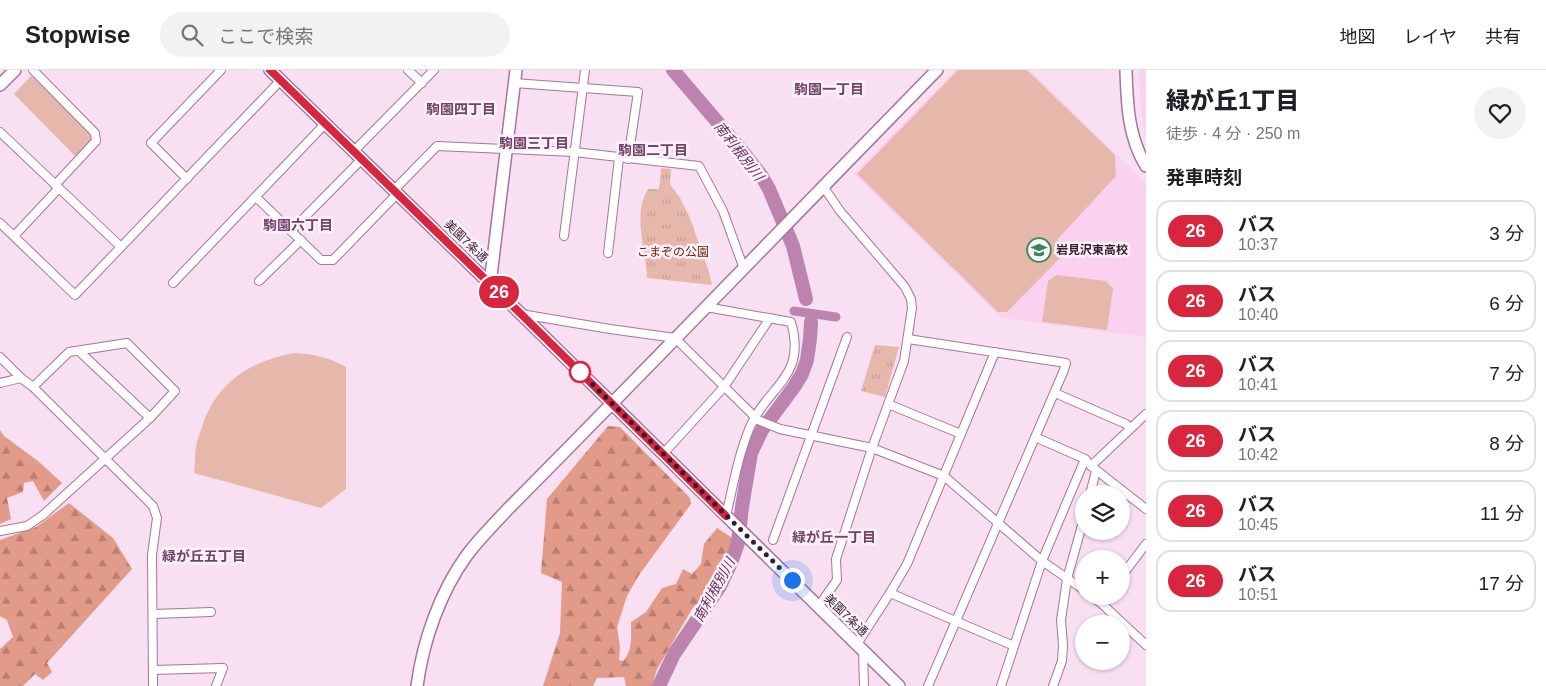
<!DOCTYPE html>
<html lang="ja">
<head>
<meta charset="utf-8">
<style>
	:root { --surface:#fff; --page:#f2f2f2; --text:#202124; --muted:#757577; --line:#e0e0e0 }
	body { margin:0; font-family:Arial,"Noto Sans JP",sans-serif; background:var(--page); color:var(--text); height:100vh; display:flex; flex-direction:column; font-size:19px; white-space:nowrap }
	* { box-sizing:border-box; margin:0 }
	p { font-size:16px; color:var(--muted) }
	.icon { flex:none; width:28px; height:28px; fill:none; stroke:currentColor; stroke-width:2; stroke-linecap:round; stroke-linejoin:round }
	.map { position:relative; flex:1; overflow:hidden }
	.details { display:flex; flex-direction:column; background:var(--surface); width:400px }
	.details>* { flex:none }
	.badge { padding:0 10px; border-radius:16px; font-size:18px; line-height:32px }
	.fabs { position:absolute; left:1075px; top:415px; display:grid; gap:10px }
	.fabs a { display:grid; place-items:center; width:55px; height:55px; border-radius:50%; background:var(--surface); box-shadow:0 1px 4px #0004; font-size:25px }
	.you { position:absolute; width:25px; height:25px; margin:-12px; border:4px solid #fff; border-radius:50%; background:#1a73e8; box-shadow:0 0 0 8px #1a73e833 }
	.map>.badge { position:absolute; translate:-50% -50%; box-shadow:0 0 0 2px #fff }
	h2 { padding:0 20px; font-size:19px; line-height:45px }
	.round { display:grid; place-items:center; flex:none; width:52px; height:52px; border-radius:26px; background:var(--page) }
	.headline { display:flex; align-items:center; justify-content:space-between; height:85px; padding:0 20px }
	h1 { font-size:24px; font-weight:800; line-height:38px }
	ul { padding:0; list-style:none }
	li { display:flex; align-items:center; gap:15px; height:62px; margin:0 10px 8px; padding:0 10px; border:2px solid var(--line); border-radius:15px }
	li div { flex:1 }
	li b { display:block; font-size:19px }
	li em { font-style:normal }
	li .badge { min-width:55px; font-weight:700; text-align:center }
	header { display:flex; align-items:center; gap:30px; box-sizing:border-box; height:70px; padding:0 25px; background:var(--surface); border-bottom:1px solid var(--line) }
	header strong { font-size:24px }
	nav { display:flex; gap:28px; margin-inline-start:auto; font-size:18px }
	.search { width:350px; height:45px; background:var(--page); display:flex; align-items:center; gap:12px; box-sizing:border-box; padding:0 18px; border-radius:28px; color:var(--muted); font-size:19px }
	main { display:flex; flex:1; min-height:0 }
	.map>svg:first-child { display:block }
	.built { fill:#fad2f0 }
	.green { fill:#e6b8ac }
	.forest { fill:url(#forest-firs) }
	.park { fill:url(#park-tufts) }
	.lines { fill:none; stroke-linecap:round; stroke-linejoin:round }
	.canal { stroke:#bc83af; stroke-width:9 }
	.river { stroke:#bc83af; stroke-width:14 }
	.street-casing { stroke:#a9739d; stroke-width:10 }
	.secondary-casing { stroke:#a9739d; stroke-width:14 }
	.street { stroke:#fff; stroke-width:8 }
	.secondary { stroke:#fff; stroke-width:11 }
	.line-casing { stroke:#fff; stroke-width:11 }
	.line { stroke:#d7263d; stroke-width:8 }
	.walk { stroke:#321c2d; stroke-width:5; stroke-dasharray:0 9 }
	.stop-dot { fill:#fff; stroke:#d7263d; stroke-width:2.5 }
	.labels { text-anchor:middle; stroke-width:5; stroke-linejoin:round; paint-order:stroke }
	.street-label { font-size:12px; fill:#321c2d; stroke:#fdf1fa }
	.poi-label { font-size:12px; font-weight:bold; fill:#321c2d; stroke:#fdf1fa; text-anchor:start }
	.park-label { font-size:12px; fill:#74200a; stroke:#fdf1fa }
	.neighbourhood-label { font-size:14px; font-weight:bold; fill:#734169; stroke:#fdf1fa }
	.water-label { font-size:14px; font-style:italic; fill:#6e2a62; stroke:#fdf1fa }
</style>
</head>
<body>
<header>
<strong>Stopwise</strong>
<div class="search"><svg class="icon" aria-label="search" viewBox="0 0 24 24"><circle cx="10" cy="10" r="6"/><path d="M15 15l6 6"/></svg>ここで検索</div>
<nav><a>地図</a><a>レイヤ</a><a>共有</a></nav>
</header>
<main>
<div class="map">
<svg width="1146" height="616" viewBox="0 0 1146 616">
	<defs>
		<pattern id="forest-firs" width="22" height="20" patternUnits="userSpaceOnUse" patternTransform="scale(1.25)"><rect width="22" height="20" fill="#e39b89"/><path d="M5 1l3.5 6h-7zM16 11l3.5 6h-7z" fill="#b97e70"/></pattern>
		<pattern id="park-tufts" width="24" height="20" patternUnits="userSpaceOnUse" patternTransform="scale(1.25)"><rect width="24" height="20" fill="#e6b8ac"/><path d="M3 7l-1-3M5 7V3M7 7l1-3M15 17l-1-3M17 17v-4M19 17l1-3" fill="none" stroke="#c69e94"/></pattern>
	</defs>
	<rect width="100%" height="100%" fill="#f8e0f2"/>
	<g class="built">
		<path d="M955,0H1030L1146,113V267L1001,248L854,104Z"/>
		<path d="M1139,0H1146V68L1141,45Z"/>
	</g>
	<g class="green">
		<path d="M958,0H1027L1115,85L1116,106L1057,170L1067,181L1007,242H998L857,104Z"/>
		<path d="M31,6L91,63L93,70L77,88L14,24Z"/>
		<path d="M1057,205L1106,211L1113,219L1107,260L1042,252L1048,211Z"/>
		<path d="M294,283C313,284 329,287 346,297V419L321,438L194,403C195,394 195,385 196,376C197,370 200,363 202,357C216,313 250,291 294,283Z"/>
	</g>
	<g class="forest">
		<path d="M608,356L620,357L690,428L691,434L639,505L627,526L617,557L620,577L619,590L623,591C633,581 631,565 631,552L646,542L662,518L676,514L683,499L692,504L701,494L704,474L717,458L734,469L718,512L692,539L657,599L652,616H626L624,607L597,608L593,616H543L560,563L562,512L541,503L547,429Z"/>
		<path d="M0,360L4,366L38,391L62,413L44,431L33,411L24,413L23,422L7,428L11,449L0,454Z"/>
		<path d="M69,433L113,468L132,499L47,593L52,602L43,610L35,604L23,616H0V579L13,567L7,550L0,546V470L36,457Z"/>
	</g>
	<g class="park">
		<path d="M661,98L671,99L670,114L680,128L690,148L709,202L712,215L647,208C646,181 632,144 648,119H659Z"/>
		<path d="M875,275L899,277L885,327L861,321Z"/>
	</g>
	<g class="lines">
		<path class="canal" d="M794,241L836,247"/>
		<g class="river">
			<path d="M673,0L743,82L761,105L769,119L793,176L806,229"/>
			<path d="M659,616L674,584L720,516L731,493L738,473L742,437L751,383L762,360L794,317L802,304L807,290L810,269L811,252"/>
		</g>
		<g class="street-casing">
			<g id="street">
				<path d="M33,0L95,63L96,71L55,115"/>
				<path d="M408,0L422,13"/>
				<path d="M514,13L638,22L628,89"/>
				<path d="M0,62L121,177"/>
				<path d="M354,81L434,0"/>
				<path d="M187,109L151,73L221,0"/>
				<path d="M394,120L437,76L574,82L699,96L723,141L744,199"/>
				<path d="M256,127L321,190H333L397,124"/>
				<path d="M0,153L75,225L281,10"/>
				<path d="M291,161L362,89"/>
				<path d="M14,166L59,118"/>
				<path d="M564,166L585,0"/>
				<path d="M608,183L619,88"/>
				<path d="M259,211L301,170"/>
				<path d="M173,213L325,54"/>
				<path d="M706,237L791,252C807,308 768,315 750,357C738,386 733,416 726,446"/>
				<path d="M521,244L610,259L675,268L758,350L780,359L872,378L944,406L1042,491L1084,520"/>
				<path d="M908,269L1066,293L1064,300L928,616"/>
				<path d="M79,281L150,348"/>
				<path d="M0,287L21,308L33,317L153,436L157,448L152,485L153,616"/>
				<path d="M0,313L21,308"/>
				<path d="M1055,323L1126,354L1131,358"/>
				<path d="M888,334L961,364"/>
				<path d="M1035,367L1085,389L1091,396L1146,439"/>
				<path d="M663,384L724,317L770,248"/>
				<path d="M1091,396L1146,344"/>
				<path d="M1090,424L1096,401"/>
				<path d="M0,461L27,456L43,445L150,348L175,321L127,273L69,282L33,317"/>
				<path d="M773,470L847,267"/>
				<path d="M1121,507L1146,474"/>
				<path d="M890,523L1014,576"/>
				<path d="M1092,526L1101,533L1146,575"/>
				<path d="M818,537L837,510L836,489L872,378L904,291L912,238L911,229L905,217L840,141L823,116"/>
				<path d="M153,544L211,542"/>
				<path d="M857,574L890,523L907,494L995,282"/>
				<path d="M863,581L864,616"/>
				<path d="M153,600L223,598L216,616"/>
				<path d="M1001,616L1042,491L1085,389"/>
				<path d="M1053,616L1062,591L1063,575L1061,550L1067,509L1084,448"/>
			</g>
		</g>
		<g class="secondary-casing">
			<g id="secondary">
				<path d="M270,0L521,244L899,616"/>
				<path d="M1126,0C1127,33 1128,67 1146,96"/>
				<path d="M0,15L15,0"/>
				<path d="M490,214L516,0"/>
				<path d="M417,616C423,571 440,522 467,485C479,469 494,454 508,439C652,294 794,146 937,0"/>
			</g>
		</g>
		<use href="#street" class="street"/>
		<use href="#secondary" class="secondary"/>
	</g>
	<g class="lines">
		<g class="line-casing">
			<path id="line" d="M270,0L521,244L726,446"/>
		</g>
		<use href="#line" class="line"/>
		<path class="walk" d="M580,302L792,510"/>
	</g>
	<defs>
		<g id="school-ring" transform="scale(1.25)"><circle r="9.5" fill="#fdf1fa" stroke="#368758" stroke-width="1.5"/><path d="M0-5L7-2L0 1L-7-2ZM-4 1L0 2.5L4 1V4Q0 6-4 4Z" fill="#368758"/></g>
	</defs>
	<g fill-rule="evenodd">
		<use href="#school-ring" x="1039" y="180"/>
	</g>
	<circle class="stop-dot" cx="580" cy="302" r="10"/>
	<g class="labels">
		<g class="street-label">
			<text transform="translate(466 171) rotate(44)" y="4">美園7条通</text>
			<text transform="translate(846 545) rotate(44)" y="4">美園7条通</text>
		</g>
		<g class="poi-label">
			<text x="1056" y="184">岩見沢東高校</text>
		</g>
		<g class="park-label">
			<text x="673" y="186">こまぞの公園</text>
		</g>
		<g class="neighbourhood-label">
			<text x="829" y="24">駒園一丁目</text>
			<text x="461" y="44">駒園四丁目</text>
			<text x="534" y="78">駒園三丁目</text>
			<text x="653" y="85">駒園二丁目</text>
			<text x="298" y="160">駒園六丁目</text>
			<text x="834" y="472">緑が丘一丁目</text>
			<text x="204" y="491">緑が丘五丁目</text>
		</g>
		<g class="water-label">
			<text transform="translate(739 81) rotate(52)" y="5">南利根別川</text>
			<text transform="translate(714 520) rotate(-61)" y="5">南利根別川</text>
		</g>
	</g>
</svg>
<div class="fabs">
<a><svg class="icon" aria-label="layers" viewBox="0 0 24 24"><path d="M12 4l9 5-9 5-9-5zM3 14l9 5 9-5"/></svg></a>
<a>+</a>
<a>−</a>
</div>
<div class="you" style="left:792px;top:510px"></div>
<b class="badge" style="left:499px;top:222px;background:#d7263d;color:#fff">26</b>
</div>
<section class="details">
<div class="headline"><div><h1>緑が丘1丁目</h1><p>徒歩 · 4 分 · 250 m</p></div><a class="round"><svg class="icon" aria-label="heart" viewBox="0 0 24 24"><path d="M12 20l-8-8c-3-5 5-10 8-4 3-6 11-1 8 4z"/></svg></a></div>
<h2>発車時刻</h2>
<ul>
<li><span class="badge" style="background:#d7263d;color:#fff">26</span><div><b>バス</b><p>10:37</p></div><em>3 分</em></li>
<li><span class="badge" style="background:#d7263d;color:#fff">26</span><div><b>バス</b><p>10:40</p></div><em>6 分</em></li>
<li><span class="badge" style="background:#d7263d;color:#fff">26</span><div><b>バス</b><p>10:41</p></div><em>7 分</em></li>
<li><span class="badge" style="background:#d7263d;color:#fff">26</span><div><b>バス</b><p>10:42</p></div><em>8 分</em></li>
<li><span class="badge" style="background:#d7263d;color:#fff">26</span><div><b>バス</b><p>10:45</p></div><em>11 分</em></li>
<li><span class="badge" style="background:#d7263d;color:#fff">26</span><div><b>バス</b><p>10:51</p></div><em>17 分</em></li>
</ul>
</section>
</main>
</body>
</html>
